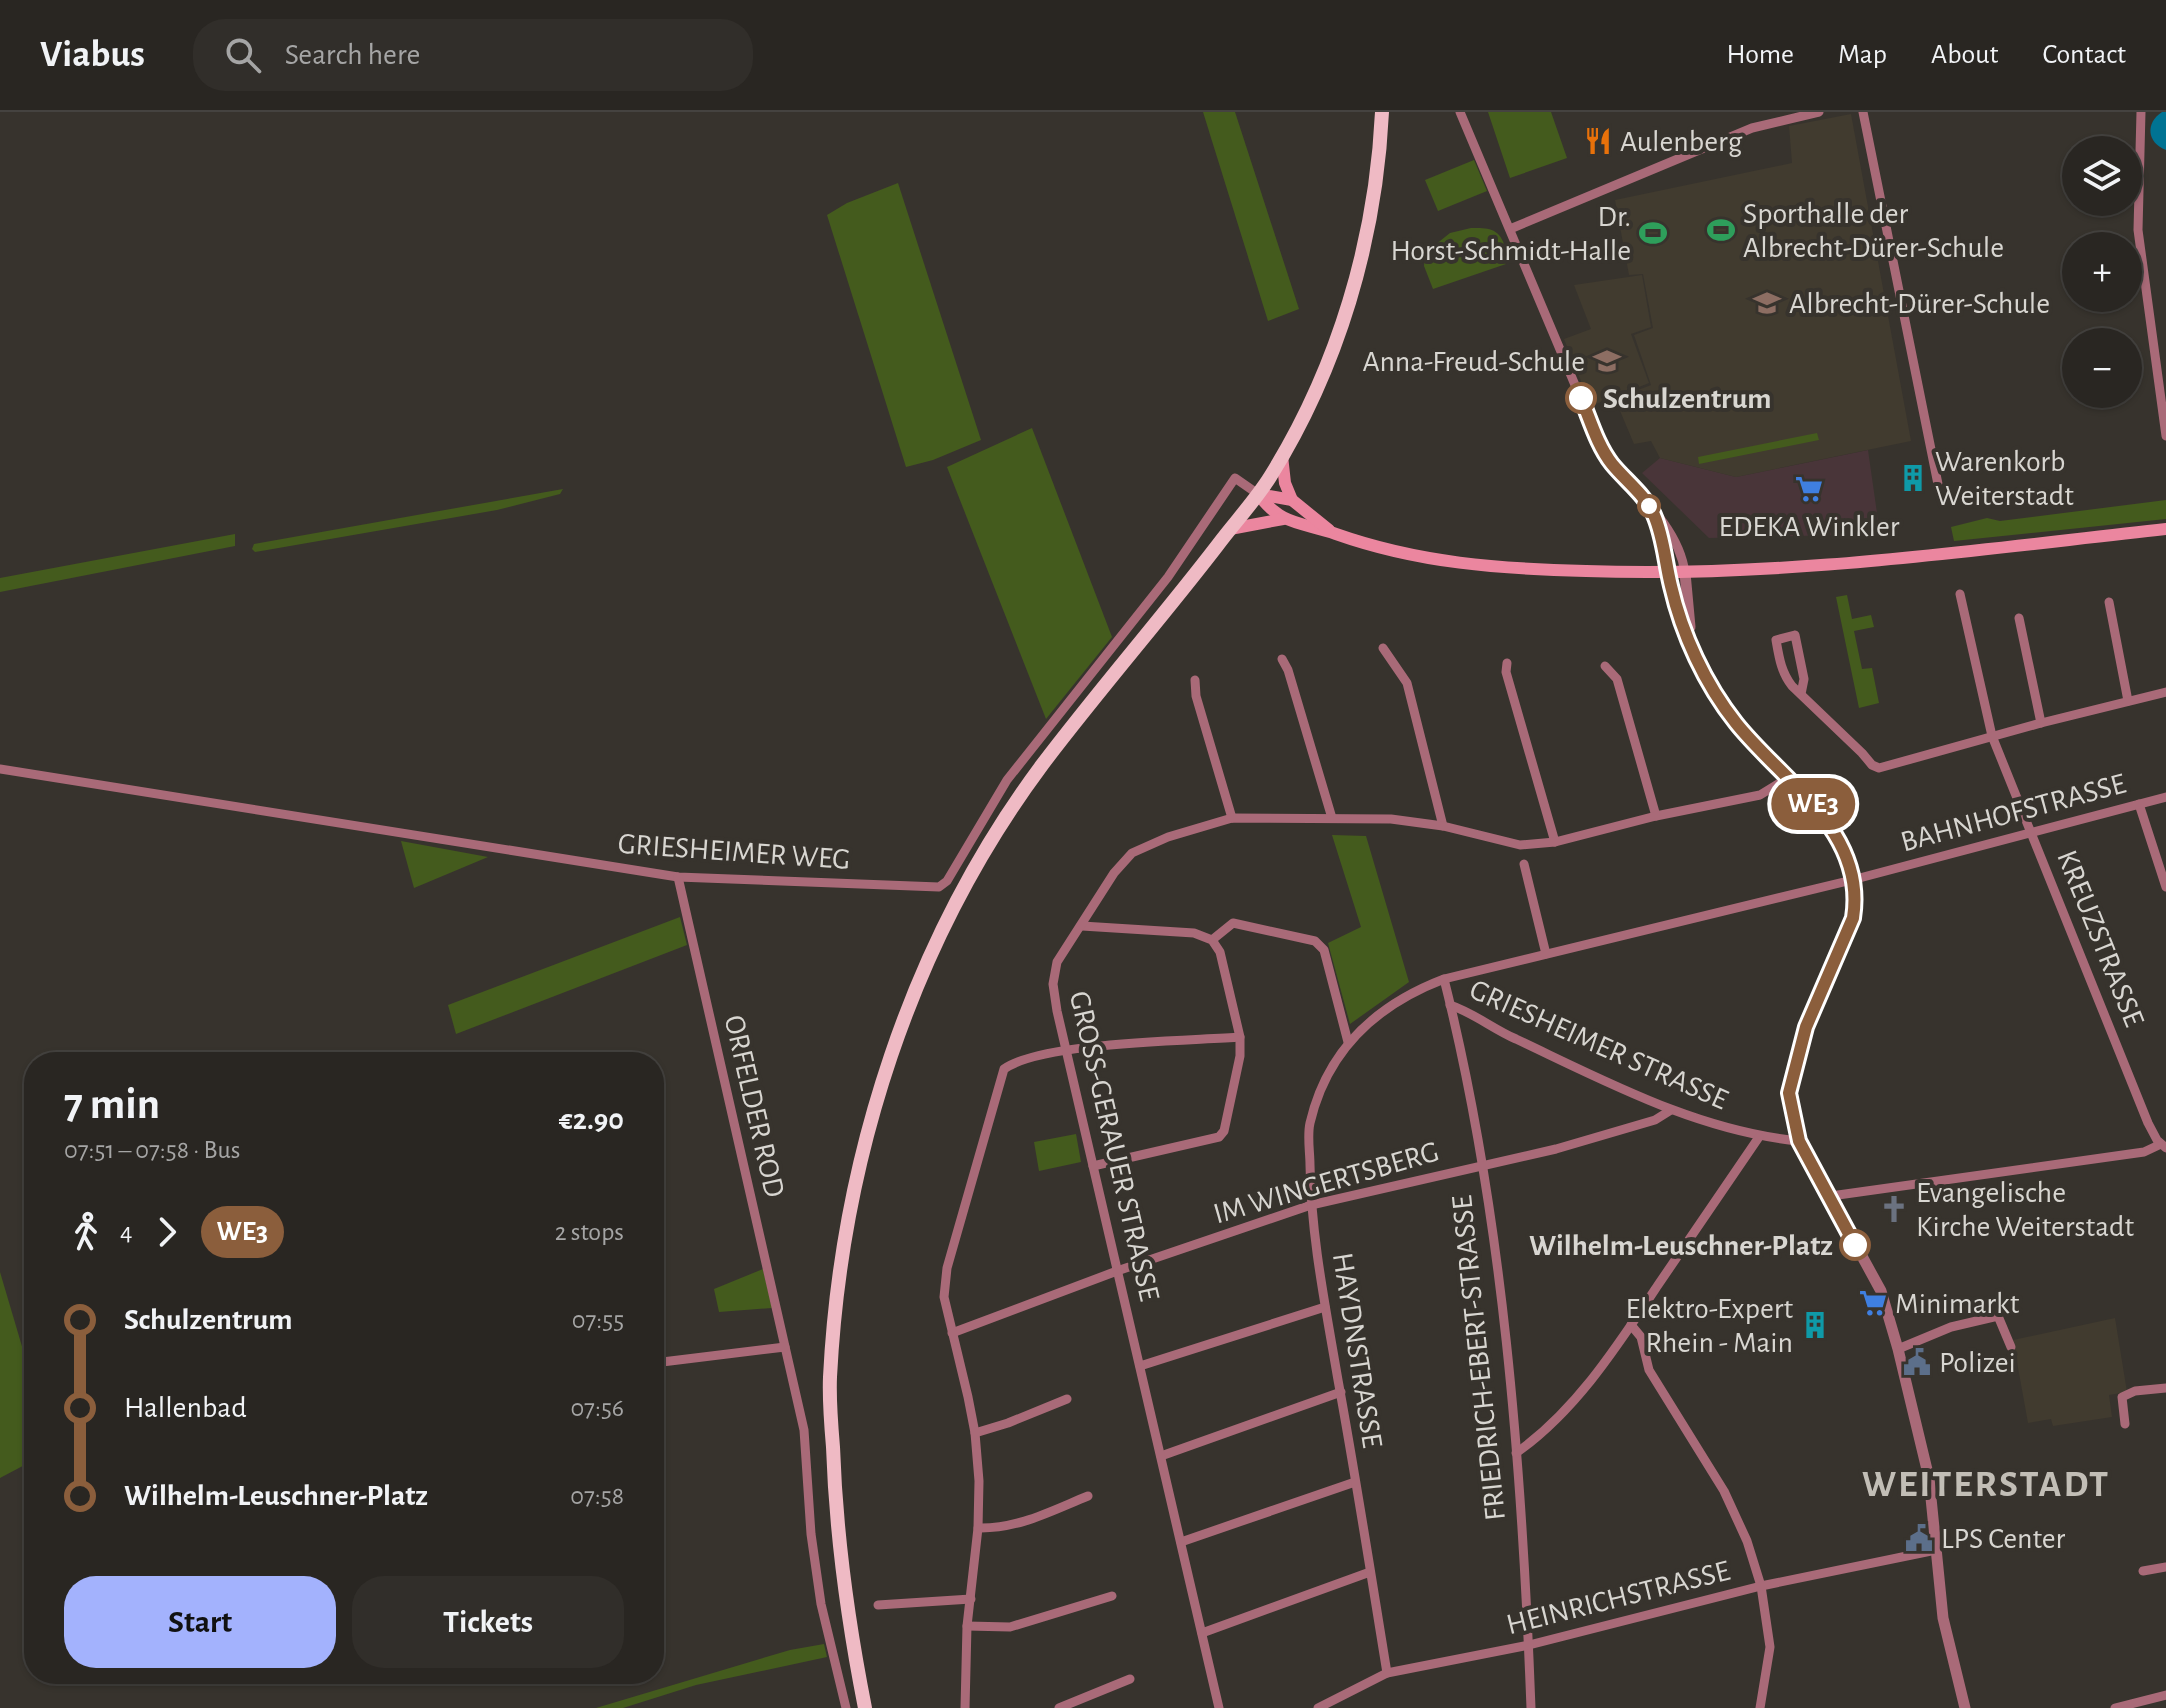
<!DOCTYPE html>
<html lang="en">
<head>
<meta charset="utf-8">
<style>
	:root { --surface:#292622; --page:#312e2a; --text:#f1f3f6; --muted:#a5a5a5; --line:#454340; --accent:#a3b2fd }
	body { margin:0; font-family:"Alegreya Sans",sans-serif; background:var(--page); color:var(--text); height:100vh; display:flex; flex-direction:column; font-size:30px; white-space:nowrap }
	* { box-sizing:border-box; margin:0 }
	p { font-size:26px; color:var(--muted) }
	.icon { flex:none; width:44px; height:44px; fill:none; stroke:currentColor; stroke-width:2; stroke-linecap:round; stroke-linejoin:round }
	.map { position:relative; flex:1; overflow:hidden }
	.side { position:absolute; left:24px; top:940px; width:640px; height:632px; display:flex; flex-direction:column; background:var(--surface); border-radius:32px; box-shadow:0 2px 6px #0004,0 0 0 2px var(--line) }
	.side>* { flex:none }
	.badge { padding:0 16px; border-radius:26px; font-size:28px; line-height:52px }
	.fabs { position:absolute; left:2062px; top:24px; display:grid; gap:16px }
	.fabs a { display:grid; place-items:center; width:80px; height:80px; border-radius:50%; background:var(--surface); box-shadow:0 2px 6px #0004,0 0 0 2px var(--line); font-size:40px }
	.map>.badge { position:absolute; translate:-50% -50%; box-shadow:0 0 0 4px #fff }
	.legs { display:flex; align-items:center; gap:12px; height:88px; padding:0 40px; font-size:26px }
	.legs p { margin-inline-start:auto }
	.headline { display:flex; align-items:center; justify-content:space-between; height:136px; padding:0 40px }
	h1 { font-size:44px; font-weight:600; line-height:60px }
	.cta { display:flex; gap:16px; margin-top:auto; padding:16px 40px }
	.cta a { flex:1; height:92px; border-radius:32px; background:var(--accent); color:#111; font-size:32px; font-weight:600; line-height:92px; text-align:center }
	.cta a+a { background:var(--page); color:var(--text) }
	ul { padding:0 40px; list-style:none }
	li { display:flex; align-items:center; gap:28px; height:88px; font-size:30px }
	li i { display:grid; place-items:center; width:12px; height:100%; margin:0 10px; background:currentColor }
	li i::after { content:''; width:20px; height:20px; margin:-10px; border:6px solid; border-radius:50%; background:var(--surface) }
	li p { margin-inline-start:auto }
	li:first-child i { background:linear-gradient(#0000 50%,currentColor 0) }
	li:last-child i { background:linear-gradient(currentColor 50%,#0000 0) }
	header { display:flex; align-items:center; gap:48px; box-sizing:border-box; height:112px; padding:0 40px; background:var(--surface); border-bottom:2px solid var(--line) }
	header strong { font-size:38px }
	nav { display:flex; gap:44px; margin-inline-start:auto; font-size:28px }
	.search { width:560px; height:72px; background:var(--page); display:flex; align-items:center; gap:20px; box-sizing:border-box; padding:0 28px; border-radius:32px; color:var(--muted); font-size:30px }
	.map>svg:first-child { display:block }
	.commercial { fill:#493539 }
	.built { fill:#413b2f }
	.green { fill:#445b1d }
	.water { fill:#007393 }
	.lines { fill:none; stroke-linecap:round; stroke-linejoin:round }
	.minor { stroke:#a96a78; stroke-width:9 }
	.tertiary { stroke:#a96a78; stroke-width:11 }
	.secondary { stroke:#eb869f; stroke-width:12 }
	.primary { stroke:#efbac4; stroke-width:14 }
	.line-1-casing { stroke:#fff; stroke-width:18 }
	.line-1 { stroke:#8b5e3c; stroke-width:12 }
	.stop-1-dot { fill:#fff; stroke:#8b5e3c; stroke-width:4 }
	.labels { text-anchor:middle; stroke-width:8; stroke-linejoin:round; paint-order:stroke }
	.poi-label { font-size:30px; fill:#d8d6d1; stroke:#37332d; text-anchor:start }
	.stop-label { font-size:30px; font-weight:bold; fill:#d8d6d1; stroke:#37332d; text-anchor:start }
	.street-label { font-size:30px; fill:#d8d6d1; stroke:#37332d }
	.district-label { font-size:38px; font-weight:bold; letter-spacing:2px; fill:#c2beb6; stroke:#37332d }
</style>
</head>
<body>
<header>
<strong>Viabus</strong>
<div class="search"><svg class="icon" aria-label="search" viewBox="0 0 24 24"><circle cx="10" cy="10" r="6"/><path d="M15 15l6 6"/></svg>Search here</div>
<nav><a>Home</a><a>Map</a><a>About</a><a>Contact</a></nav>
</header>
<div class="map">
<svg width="2166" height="1596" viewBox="0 0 2166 1596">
	<rect width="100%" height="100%" fill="#37332d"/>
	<path class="commercial" d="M1868,338L1880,422L1709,426L1642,361L1660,346L1736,365Z"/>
	<g class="built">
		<path d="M1851,2L1911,329L1736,365L1660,346L1651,329L1634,332L1615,287L1651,273L1634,223L1653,216L1643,162L1629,163L1615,88L1792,51L1789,14Z"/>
		<path d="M1642,163L1651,215L1631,222L1649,271L1591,294L1564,227L1591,217L1574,173Z"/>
		<path d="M2115,1206L2127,1280L2109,1283L2112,1305L2053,1314L2051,1307L2028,1311L2013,1228Z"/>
	</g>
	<g class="green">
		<path d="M1203,0H1235L1299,197L1268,209Z"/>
		<path d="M1488,0H1551L1567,46L1510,66Z"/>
		<path d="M1474,48L1487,79L1438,99L1425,68Z"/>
		<path d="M898,71L981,328L933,348L906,355L827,103L847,91Z"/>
		<path d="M1471,116C1488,116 1498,116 1504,132C1507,140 1508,144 1506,152L1433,177L1424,154L1425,141L1450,121Z"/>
		<path d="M1032,316L1112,525L1046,607L947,355Z"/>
		<path d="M1817,321L1819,328L1699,352L1698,345Z"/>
		<path d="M563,377L560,382L497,398L267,438L255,440L252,437L254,432Z"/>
		<path d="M2166,388V407L1954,429L1951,415L1987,406L2000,409Z"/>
		<path d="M235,422V434L0,480V466Z"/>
		<path d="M1847,483L1852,507L1871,503L1874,515L1854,519L1862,557L1872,556L1879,591L1859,596L1836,485Z"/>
		<path d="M1332,723L1366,724L1409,870L1350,912L1328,831L1361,815Z"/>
		<path d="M401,729L488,745L414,776Z"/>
		<path d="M680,805L687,833L456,922L448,893Z"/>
		<path d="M1076,1022L1081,1050L1039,1059L1034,1030Z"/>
		<path d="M763,1157L772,1196L719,1200L714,1177Z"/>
		<path d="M0,1160L34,1275V1348L0,1366Z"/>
		<path d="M824,1532L827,1545L696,1573L623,1596H596L790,1538Z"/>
	</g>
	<path class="water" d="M2162,0H2166V38C2147,31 2145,11 2162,0Z"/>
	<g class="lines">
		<g class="minor">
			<path d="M1460,0L1602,337L1609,349C1638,382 1679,416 1685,461"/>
			<path d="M1863,0L1941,387"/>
			<path d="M2141,0L2138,118L2166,324"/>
			<path d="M1510,117L1752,16L1819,0"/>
			<path d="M1656,407L1669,462"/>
			<path d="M1960,482L1992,624L2148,1011L2157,1028L2166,1036"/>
			<path d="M2109,490L2128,589"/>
			<path d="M2019,506L2041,611"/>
			<path d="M1383,536L1407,571L1443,714"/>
			<path d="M1282,547L1288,558L1332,706"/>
			<path d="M1507,551L1506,560L1555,730"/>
			<path d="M1605,554L1617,567L1656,704"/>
			<path d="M1195,568L1196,584L1232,706"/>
			<path d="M1801,582L1804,567L1795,523L1776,528C1779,545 1781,560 1792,574L1862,641L1872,653L1879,656L2041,611L2166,580"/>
			<path d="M0,657L678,765L939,775L947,769L1007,668L1168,465L1235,366L1258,382"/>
			<path d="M2139,692L2166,775"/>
			<path d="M1524,752L1546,842"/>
			<path d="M678,765L804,1318L811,1422L821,1492L846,1596"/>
			<path d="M1082,814L1194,821L1212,828L1220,840L1240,925V944L1224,1019L1219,1025L1093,1054"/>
			<path d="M1212,828L1233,811L1315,829L1324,838L1348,930"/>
			<path d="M1444,867C1503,1101 1522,1356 1531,1596"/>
			<path d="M1450,893C1474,901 1493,917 1516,927C1607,970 1698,1019 1799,1029"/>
			<path d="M1831,1084L2144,1040L2161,1032"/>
			<path d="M1631,1213L1641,1225L1649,1258L1724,1379L1747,1429L1761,1474L1770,1535L1760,1596"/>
			<path d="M952,1221L1117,1159L1311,1093L1556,1037L1655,1008L1671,998"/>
			<path d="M1898,1237L1951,1215L1998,1204L2011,1235"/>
			<path d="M654,1251L785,1235"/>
			<path d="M1140,1254L1325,1195"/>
			<path d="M2125,1312L2122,1285L2135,1279L2166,1276"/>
			<path d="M975,1321L1008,1311L1067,1287"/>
			<path d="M1516,1341C1576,1299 1618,1233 1658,1173C1692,1124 1725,1074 1759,1025"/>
			<path d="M1161,1344L1341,1280"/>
			<path d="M978,1416C1018,1417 1051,1399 1088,1384"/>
			<path d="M1181,1430L1355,1370"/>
			<path d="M2143,1459L2166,1455"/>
			<path d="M878,1493L971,1487"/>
			<path d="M967,1514L1010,1515L1112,1484"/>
			<path d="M1202,1521L1370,1460"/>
			<path d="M1387,1561C1371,1463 1356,1366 1338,1268C1326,1197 1311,1125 1310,1053C1310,1040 1307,1024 1310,1011C1327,938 1376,893 1444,867L1852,768L2166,685"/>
			<path d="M965,1596L967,1514L978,1416L979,1369L975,1321L968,1285L944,1185L947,1156L1004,957C1042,930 1188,929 1240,925"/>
			<path d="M1059,1596L1130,1567"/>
			<path d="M1219,1596L1057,899L1053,872L1057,850L1114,761L1132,741L1168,725L1232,706L1391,707L1443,714L1520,733L1555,730L1656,704L1760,683L1788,666"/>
			<path d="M1318,1596L1387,1561L1529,1533L1761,1474L1936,1438"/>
			<path d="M2115,1596L2166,1583"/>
		</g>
		<g class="tertiary">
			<path d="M1685,461L1690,515"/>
			<path d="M1669,462C1672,505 1711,582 1739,615C1786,670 1867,723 1853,806L1806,915L1791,972L1789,981L1792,1005L1799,1029L1881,1179L1898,1237L1929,1366L1943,1506L1965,1596"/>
		</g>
		<g class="secondary">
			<path d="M1282,344L1285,371L1292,388"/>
			<path d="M1258,382C1281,414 1302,410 1336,422C1418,451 1500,457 1586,459C1781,466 1973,438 2166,417"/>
			<path d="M1258,382L1292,388L1329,418"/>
			<path d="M1230,417L1283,407"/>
		</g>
		<path class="primary" d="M865,1596C848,1510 836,1423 833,1335C831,1312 829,1289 830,1265C841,1048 911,829 1042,653C1098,579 1160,508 1217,434C1234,411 1255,389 1270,365C1338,256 1376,128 1382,0"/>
	</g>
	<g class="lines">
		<g class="line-1-casing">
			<path id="line-1" d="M1581,286C1590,307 1597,333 1612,352C1625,368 1646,384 1654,403C1664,426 1665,450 1671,474C1682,522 1705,572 1736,611C1782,669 1867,719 1853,806L1806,915L1789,981L1799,1029L1855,1133"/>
		</g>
		<use href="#line-1" class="line-1"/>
	</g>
	<defs>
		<g id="restaurant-bare" transform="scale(2.16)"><path d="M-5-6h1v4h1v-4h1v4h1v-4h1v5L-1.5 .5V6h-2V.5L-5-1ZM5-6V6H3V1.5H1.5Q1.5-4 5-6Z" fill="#e8710a" stroke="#37332d" stroke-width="2.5" paint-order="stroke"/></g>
		<g id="stadium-bare" transform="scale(2.16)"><path d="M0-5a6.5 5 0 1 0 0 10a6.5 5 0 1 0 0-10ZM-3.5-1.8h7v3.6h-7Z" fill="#2e9e5b" stroke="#37332d" stroke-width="2.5" paint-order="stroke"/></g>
		<g id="school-bare" transform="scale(2.16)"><path d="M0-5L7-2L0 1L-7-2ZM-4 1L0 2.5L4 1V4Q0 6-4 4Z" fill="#8d6e63" stroke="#37332d" stroke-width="2.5" paint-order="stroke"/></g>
		<g id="building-bare" transform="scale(2.16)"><path d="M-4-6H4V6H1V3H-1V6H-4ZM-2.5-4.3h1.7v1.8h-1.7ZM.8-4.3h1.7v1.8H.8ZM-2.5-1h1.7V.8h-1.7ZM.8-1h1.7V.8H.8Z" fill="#0f9aa8" stroke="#37332d" stroke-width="2.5" paint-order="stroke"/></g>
		<g id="supermarket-bare" transform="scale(2.16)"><path d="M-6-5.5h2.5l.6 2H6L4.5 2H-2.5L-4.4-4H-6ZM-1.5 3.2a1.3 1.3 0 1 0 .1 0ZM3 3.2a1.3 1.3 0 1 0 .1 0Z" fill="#3f7fe0" stroke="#37332d" stroke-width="2.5" paint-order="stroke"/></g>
		<g id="church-bare" transform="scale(2.16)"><path d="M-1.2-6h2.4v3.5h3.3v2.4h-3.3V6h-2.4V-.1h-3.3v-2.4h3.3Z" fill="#6b7280" stroke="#37332d" stroke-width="2.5" paint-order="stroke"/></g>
		<g id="civic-bare" transform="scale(2.16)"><path d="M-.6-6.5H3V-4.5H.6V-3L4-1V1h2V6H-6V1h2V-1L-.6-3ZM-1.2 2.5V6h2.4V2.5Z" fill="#5c6f8a" stroke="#37332d" stroke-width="2.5" paint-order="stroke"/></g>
	</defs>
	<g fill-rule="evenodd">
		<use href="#restaurant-bare" x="1598" y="29"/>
		<use href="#stadium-bare" x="1721" y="118"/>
		<use href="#stadium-bare" x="1653" y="121"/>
		<use href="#school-bare" x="1767" y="191"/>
		<use href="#school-bare" x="1607" y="249"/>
		<use href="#building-bare" x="1913" y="366"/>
		<use href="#supermarket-bare" x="1809" y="377"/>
		<use href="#church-bare" x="1894" y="1097"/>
		<use href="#supermarket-bare" x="1873" y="1191"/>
		<use href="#building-bare" x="1815" y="1213"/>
		<use href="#civic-bare" x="1917" y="1250"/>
		<use href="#civic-bare" x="1919" y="1426"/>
	</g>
	<g class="stop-1-dot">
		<circle cx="1581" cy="286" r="14"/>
		<circle cx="1649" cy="394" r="10"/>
		<circle cx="1855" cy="1133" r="14"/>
	</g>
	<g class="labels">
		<g class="poi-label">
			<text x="1620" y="39">Aulenberg</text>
			<text x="1743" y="111">Sporthalle der<tspan x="1743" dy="34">Albrecht-Dürer-Schule</tspan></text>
			<text x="1631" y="114" text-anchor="end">Dr.<tspan x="1631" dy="34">Horst-Schmidt-Halle</tspan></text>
			<text x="1789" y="201">Albrecht-Dürer-Schule</text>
			<text x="1585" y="259" text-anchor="end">Anna-Freud-Schule</text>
			<text x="1935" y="359">Warenkorb<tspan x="1935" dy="34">Weiterstadt</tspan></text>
			<text x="1809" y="424" text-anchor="middle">EDEKA Winkler</text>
			<text x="1916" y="1090">Evangelische<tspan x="1916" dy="34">Kirche Weiterstadt</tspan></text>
			<text x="1895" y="1201">Minimarkt</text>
			<text x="1793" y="1206" text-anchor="end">Elektro-Expert<tspan x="1793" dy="34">Rhein - Main</tspan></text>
			<text x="1939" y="1260">Polizei</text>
			<text x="1941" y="1436">LPS Center</text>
		</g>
		<g class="stop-label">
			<text x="1603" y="296">Schulzentrum</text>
			<text x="1833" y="1143" text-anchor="end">Wilhelm-Leuschner-Platz</text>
		</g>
		<g class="street-label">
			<text transform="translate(2013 700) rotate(-15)" y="10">BAHNHOFSTRASSE</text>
			<text transform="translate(734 739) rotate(4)" y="10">GRIESHEIMER WEG</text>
			<text transform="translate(2101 826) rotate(68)" y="10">KREUZSTRASSE</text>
			<text transform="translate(1599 932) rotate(24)" y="10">GRIESHEIMER STRASSE</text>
			<text transform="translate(755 994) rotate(77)" y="10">ORFELDER ROD</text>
			<text transform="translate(1115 1034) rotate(77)" y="10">GROSS-GERAUER STRASSE</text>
			<text transform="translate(1326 1070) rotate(-16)" y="10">IM WINGERTSBERG</text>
			<text transform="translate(1358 1238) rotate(81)" y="10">HAYDNSTRASSE</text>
			<text transform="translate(1478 1246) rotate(-96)" y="10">FRIEDRICH-EBERT-STRASSE</text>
			<text transform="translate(1618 1485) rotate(-14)" y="10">HEINRICHSTRASSE</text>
		</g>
		<g class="district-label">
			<text x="1986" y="1384">WEITERSTADT</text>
		</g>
	</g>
</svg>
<div class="fabs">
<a><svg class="icon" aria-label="layers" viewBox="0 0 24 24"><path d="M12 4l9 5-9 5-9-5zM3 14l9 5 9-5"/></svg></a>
<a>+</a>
<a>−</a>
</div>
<b class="badge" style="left:1813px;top:692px;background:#8b5e3c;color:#fff">WE3</b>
<section class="side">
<div class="headline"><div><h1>7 min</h1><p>07:51 – 07:58 · Bus</p></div><b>€2.90</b></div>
<div class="legs"><svg class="icon" aria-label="walk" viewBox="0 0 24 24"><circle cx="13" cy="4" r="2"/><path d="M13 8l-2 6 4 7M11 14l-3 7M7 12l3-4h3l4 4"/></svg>4<svg class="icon" aria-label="forward" viewBox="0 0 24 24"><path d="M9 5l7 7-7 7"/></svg><b class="badge" style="background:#8b5e3c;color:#fff">WE3</b><p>2 stops</p></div>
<ul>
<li><i style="color:#8b5e3c"></i><b>Schulzentrum</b><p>07:55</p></li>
<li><i style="color:#8b5e3c"></i><span>Hallenbad</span><p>07:56</p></li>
<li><i style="color:#8b5e3c"></i><b>Wilhelm-Leuschner-Platz</b><p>07:58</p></li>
</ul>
<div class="cta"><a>Start</a><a>Tickets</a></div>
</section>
</div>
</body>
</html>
